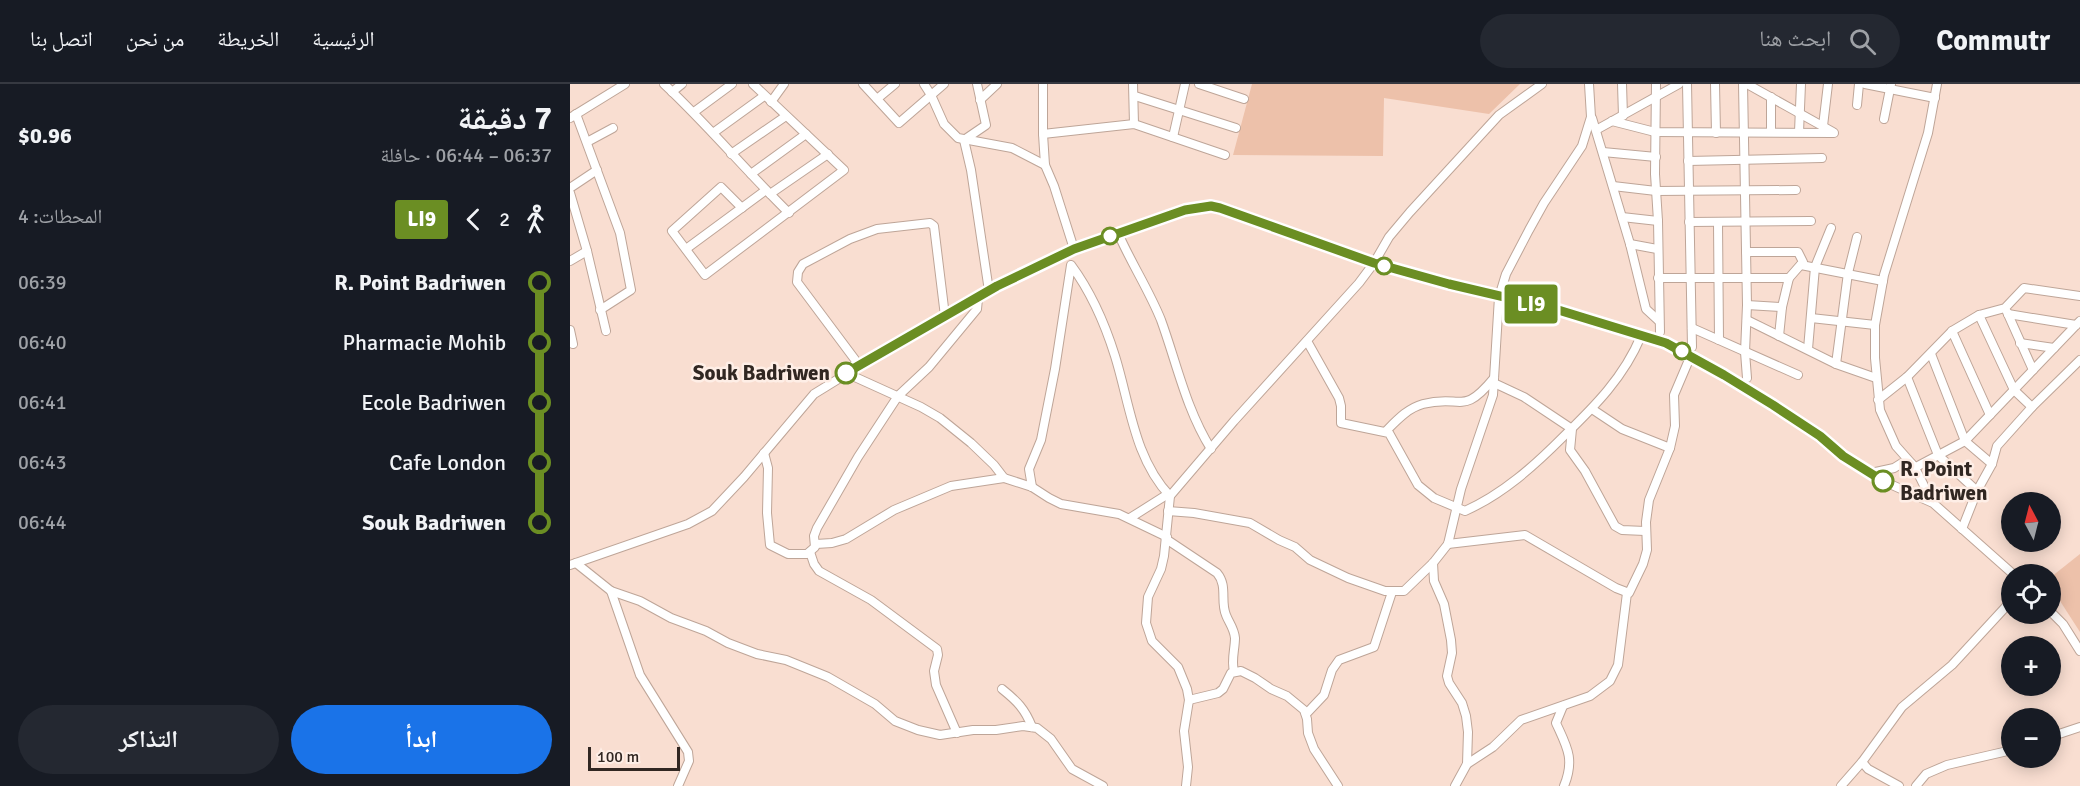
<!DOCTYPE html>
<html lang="ar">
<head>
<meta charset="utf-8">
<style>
	:root { --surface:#171b24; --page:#242831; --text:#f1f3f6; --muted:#9ea1a6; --line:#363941; --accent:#1a73e8 }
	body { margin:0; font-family:Signika,"Noto Naskh Arabic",sans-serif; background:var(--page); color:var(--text); direction:rtl; height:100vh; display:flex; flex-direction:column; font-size:22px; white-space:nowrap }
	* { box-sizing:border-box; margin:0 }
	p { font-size:20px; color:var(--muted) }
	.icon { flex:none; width:33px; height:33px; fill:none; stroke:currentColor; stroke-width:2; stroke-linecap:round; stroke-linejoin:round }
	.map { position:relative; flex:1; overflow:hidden; direction:ltr }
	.sheet { display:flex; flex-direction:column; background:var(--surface); width:570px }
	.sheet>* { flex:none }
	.badge { padding:0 12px; border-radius:4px; font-size:21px; line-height:39px }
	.needle { width:39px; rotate:353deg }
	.tools { position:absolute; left:1431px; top:408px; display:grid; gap:12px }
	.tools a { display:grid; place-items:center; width:60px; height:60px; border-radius:50%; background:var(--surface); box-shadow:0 3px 15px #0003; font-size:30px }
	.scale { position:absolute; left:18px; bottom:15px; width:92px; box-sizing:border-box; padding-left:6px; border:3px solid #312722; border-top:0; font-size:16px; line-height:21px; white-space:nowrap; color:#312722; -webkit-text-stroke:4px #feeee6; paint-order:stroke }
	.map>.badge { position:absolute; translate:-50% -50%; box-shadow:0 0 0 3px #fff }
	.legs { display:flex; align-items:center; gap:9px; height:66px; padding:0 18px; font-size:20px }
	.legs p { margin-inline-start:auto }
	.overview { display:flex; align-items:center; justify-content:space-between; height:102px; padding:0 18px }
	h1 { font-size:33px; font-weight:700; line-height:45px }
	.cta { display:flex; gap:12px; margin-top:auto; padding:12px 18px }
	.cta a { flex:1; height:69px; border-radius:36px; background:var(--accent); color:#fff; font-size:24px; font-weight:700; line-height:69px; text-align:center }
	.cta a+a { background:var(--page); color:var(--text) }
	ul { padding:0 18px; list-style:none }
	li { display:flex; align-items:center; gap:21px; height:60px; font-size:22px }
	li i { display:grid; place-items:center; width:9px; height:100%; margin:0 8px; background:currentColor }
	li i::after { content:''; width:15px; height:15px; margin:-8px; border:4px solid; border-radius:50%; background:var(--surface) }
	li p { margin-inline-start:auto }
	li:first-child i { background:linear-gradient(#0000 50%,currentColor 0) }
	li:last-child i { background:linear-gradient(currentColor 50%,#0000 0) }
	header { display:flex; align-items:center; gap:36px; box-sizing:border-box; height:84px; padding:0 30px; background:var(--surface); border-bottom:2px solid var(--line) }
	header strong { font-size:28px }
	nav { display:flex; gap:33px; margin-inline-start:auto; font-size:21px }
	.search { width:420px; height:54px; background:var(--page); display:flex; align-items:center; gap:15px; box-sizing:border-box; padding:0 21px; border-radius:33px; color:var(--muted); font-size:22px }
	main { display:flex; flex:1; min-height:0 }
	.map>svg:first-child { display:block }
	.green { fill:#edc1aa }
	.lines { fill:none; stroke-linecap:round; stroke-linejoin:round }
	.minor-casing { stroke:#bea598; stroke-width:10 }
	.minor { stroke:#fff; stroke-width:8 }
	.line-1-casing { stroke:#fff; stroke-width:14 }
	.line-1 { stroke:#6b8e23; stroke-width:9 }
	.stop-1-dot { fill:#fff; stroke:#6b8e23; stroke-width:3 }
	.labels { text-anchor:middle; stroke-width:5; stroke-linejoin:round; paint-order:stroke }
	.stop-label { font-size:21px; font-weight:bold; fill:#312722; stroke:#feeee6; text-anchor:end }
</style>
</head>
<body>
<header>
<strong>Commutr</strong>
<div class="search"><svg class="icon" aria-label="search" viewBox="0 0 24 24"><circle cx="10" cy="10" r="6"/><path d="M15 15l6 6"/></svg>ابحث هنا</div>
<nav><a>الرئيسية</a><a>الخريطة</a><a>من نحن</a><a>اتصل بنا</a></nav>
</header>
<main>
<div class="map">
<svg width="1510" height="702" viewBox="0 0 1510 702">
	<rect width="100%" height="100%" fill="#f9ded1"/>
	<g class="green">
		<path d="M682,0H950L919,30L814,14L813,72L663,71Z"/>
		<path d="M1510,470V548L1481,503V493Z"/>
	</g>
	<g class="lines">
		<g class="minor-casing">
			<g id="minor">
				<path d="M94,0C138,41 176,87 219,129"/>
				<path d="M293,0L329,39L374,0"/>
				<path d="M354,0L361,11L374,40L388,54L442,64L475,81"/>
				<path d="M407,0L416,41L394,56L401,86L419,207"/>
				<path d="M473,0V50L475,81L484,102L504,165"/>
				<path d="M563,0L564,40"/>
				<path d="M629,0L674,15"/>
				<path d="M1052,0L1053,32"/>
				<path d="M1086,0L1085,90L1088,137L1090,248"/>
				<path d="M1117,0L1122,263"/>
				<path d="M1145,0L1146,49"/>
				<path d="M1173,0L1177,221L1175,268L1177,294"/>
				<path d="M1177,0L1263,48"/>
				<path d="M1295,0L1365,14"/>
				<path d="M102,8L112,0"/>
				<path d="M565,12L666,44"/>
				<path d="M1201,13V48"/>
				<path d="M307,15L325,0"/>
				<path d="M410,16L427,0"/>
				<path d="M201,18L214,0"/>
				<path d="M1287,21L1289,0"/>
				<path d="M124,28L162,0"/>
				<path d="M6,30L50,149L61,206L30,226"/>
				<path d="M0,34L55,0"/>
				<path d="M1022,34L1060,160L1076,225L1089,237"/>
				<path d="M1314,35L1321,0"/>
				<path d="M1042,37L1085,48L1264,49"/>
				<path d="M1253,42L1258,0"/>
				<path d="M1026,46L1109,0"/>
				<path d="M1229,48L1231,0"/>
				<path d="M143,49L194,12"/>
				<path d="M473,50L564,40L655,71"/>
				<path d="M603,53L615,0"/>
				<path d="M17,58L43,44"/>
				<path d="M1033,68L1086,73"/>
				<path d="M161,70L216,32"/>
				<path d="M1118,77L1252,74"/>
				<path d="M181,90L236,50"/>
				<path d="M1043,102L1086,107L1226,106"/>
				<path d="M0,104L27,86"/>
				<path d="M0,109L17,167L36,247"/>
				<path d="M200,110L258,70"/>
				<path d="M172,124L151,103L102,147L135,191L274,86L183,0"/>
				<path d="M1052,133L1088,137"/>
				<path d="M1119,138L1241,137"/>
				<path d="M1148,139L1149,256"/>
				<path d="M548,149C561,179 579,206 591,236C607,280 616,325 641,365"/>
				<path d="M1060,160L1087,165"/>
				<path d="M116,165L196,106"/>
				<path d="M1176,168H1228L1233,178L1219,194L1212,223L1209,252"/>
				<path d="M0,177L17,167"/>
				<path d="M1231,181L1313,197"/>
				<path d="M1088,194H1219"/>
				<path d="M1177,221L1212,223"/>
				<path d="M1437,228L1463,286"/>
				<path d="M1438,230L1506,241"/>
				<path d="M1409,231L1444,306L1462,323"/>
				<path d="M1241,234L1305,241"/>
				<path d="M1177,236L1266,280L1306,294"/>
				<path d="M1122,244L1228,291"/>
				<path d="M0,246L3,260"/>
				<path d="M1382,247L1420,331"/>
				<path d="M737,257L769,314L771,322V339L819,349L848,401L864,414L895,427C933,410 964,382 993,353C1025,322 1054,293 1071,252"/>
				<path d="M1450,259L1484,264"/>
				<path d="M1238,265L1245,183L1261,144"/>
				<path d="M1361,270L1395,357L1422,380"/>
				<path d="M1266,280L1278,189L1287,153"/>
				<path d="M289,281L227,198L228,188L233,180L280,155L307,145L360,139L364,142L375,232"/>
				<path d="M276,289L351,323L370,334L401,359L424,381L434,394L462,403L479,414L491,420L549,430L597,453"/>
				<path d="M1337,293L1368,371L1407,407"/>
				<path d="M924,299L954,313L1002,345L1000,366L1015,387L1045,442L1052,446L1075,447"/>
				<path d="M1308,316L1337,293L1382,247L1409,231L1435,224L1454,204L1510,212"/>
				<path d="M1022,325L1052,345L1100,364"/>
				<path d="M816,347C827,336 838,324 853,320C892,310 892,333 924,294"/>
				<path d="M194,369L198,384L197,429L200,461L218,470H237L245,463L244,452L247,444L288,373L328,312L359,283L407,225L408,215"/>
				<path d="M1342,380L1326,362L1310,326L1305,274V241L1314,191L1358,49L1367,0"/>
				<path d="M1346,383L1395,357L1510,237"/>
				<path d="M1301,389L1324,384L1332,379L1342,380C1347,385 1357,409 1362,418"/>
				<path d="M462,403L459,385L471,356L485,285L501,181C521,208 535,240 545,272C560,320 564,374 600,412"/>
				<path d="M598,427L624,429L680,439L709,456L725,463L740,476L778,494L815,507H834L863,479L878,460L891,405L923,311L929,213L936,190L959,146L974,119L1012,62L1021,33L1019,0"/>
				<path d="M560,434L598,410"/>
				<path d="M1392,445L1407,407L1422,380L1427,362L1462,323L1510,276"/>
				<path d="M596,455L647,489C658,502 650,517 656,531C659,539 664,544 665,554C665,565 661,576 664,587"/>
				<path d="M246,460L262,459L276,455L324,426L381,402L434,394"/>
				<path d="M878,460L955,451L1046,504L1059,509L1073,480L1077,466L1076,438L1079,416L1100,364L1105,342L1104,311L1121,271"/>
				<path d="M240,468L244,480L249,487L301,516L367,565L368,571L364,587L366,601L387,649"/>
				<path d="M6,479L41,507L70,591L118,668L119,677L108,702"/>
				<path d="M863,479L864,497L874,520L881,556L882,569L877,592L879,599L892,619L896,632L898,648L897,680L885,702"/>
				<path d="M0,481L118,440L142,427L174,393L244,310L304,273L427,202L522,158L615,126L641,122L650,124L804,179L879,200L985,225L1096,259L1154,291L1203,321L1250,352L1273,372L1313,397L1331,405H1339L1345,411L1363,419L1443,490"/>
				<path d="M41,507L70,517L101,534L136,547L158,559L187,570L216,576L258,593L305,620L325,637L348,646L370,651L403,646H426L453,642L467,644L481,655L502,685L533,702"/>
				<path d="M1480,527L1493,540L1510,567"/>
				<path d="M432,605C447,617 455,625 462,643"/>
				<path d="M993,622L986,639C997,663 1005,675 994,702"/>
				<path d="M736,630L754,611L762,586L769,576L804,563L822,508"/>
				<path d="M1480,653L1510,643"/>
				<path d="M1292,678L1298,685L1329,702"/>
				<path d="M897,680L923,663L951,636L1020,612L1040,597L1048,581L1057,509"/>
				<path d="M616,702L618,683L614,647L619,616"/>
				<path d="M768,702L744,665L738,649L737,635L734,626L717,612L701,605L685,594L671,587L661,589L653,605L648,609L619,616L617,605L608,583L582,557L576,539L578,513L591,485L594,472L600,412L664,337L789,199L804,179L819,153L840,128L929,31L972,0"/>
				<path d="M1271,702L1292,678L1332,623L1382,581L1442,516"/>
				<path d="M1346,702L1356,690L1377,681L1442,666"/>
			</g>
		</g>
		<use href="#minor" class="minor"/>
	</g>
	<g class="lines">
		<g class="line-1-casing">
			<path id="line-1" d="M276,289L427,202L504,165L615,126L641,122L650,124L804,179L879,200L985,225L1096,259L1154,291L1203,321L1250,352L1273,372L1313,397"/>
		</g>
		<use href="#line-1" class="line-1"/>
	</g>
	<g class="stop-1-dot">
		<circle cx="540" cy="152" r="8"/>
		<circle cx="814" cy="182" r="8"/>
		<circle cx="1112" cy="267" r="8"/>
		<circle cx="276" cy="289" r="10"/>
		<circle cx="1313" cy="397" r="10"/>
	</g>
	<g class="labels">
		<g class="stop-label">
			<text x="260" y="296">Souk Badriwen</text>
			<text x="1330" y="392" text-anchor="start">R. Point<tspan x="1330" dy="24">Badriwen</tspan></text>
		</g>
	</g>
</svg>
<div class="tools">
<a><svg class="needle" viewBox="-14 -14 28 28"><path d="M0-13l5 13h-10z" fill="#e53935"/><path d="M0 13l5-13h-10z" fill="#9ea1a6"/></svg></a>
<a><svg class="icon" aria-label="locate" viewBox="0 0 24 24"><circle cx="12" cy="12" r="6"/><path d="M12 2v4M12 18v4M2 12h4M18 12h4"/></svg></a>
<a>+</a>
<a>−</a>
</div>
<div class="scale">100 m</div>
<b class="badge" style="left:961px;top:220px;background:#6b8e23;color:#fff">LI9</b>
</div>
<section class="sheet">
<div class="overview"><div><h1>7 دقيقة</h1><p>06:37 – 06:44 · حافلة</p></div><b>$0.96</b></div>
<div class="legs"><svg class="icon" aria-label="walk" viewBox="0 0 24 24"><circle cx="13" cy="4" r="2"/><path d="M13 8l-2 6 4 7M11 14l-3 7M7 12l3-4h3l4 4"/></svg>2<svg class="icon" aria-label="back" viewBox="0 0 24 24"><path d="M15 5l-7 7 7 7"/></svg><b class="badge" style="background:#6b8e23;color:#fff">LI9</b><p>المحطات: 4</p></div>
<ul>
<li><i style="color:#6b8e23"></i><b>R. Point Badriwen</b><p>06:39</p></li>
<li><i style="color:#6b8e23"></i><span>Pharmacie Mohib</span><p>06:40</p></li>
<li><i style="color:#6b8e23"></i><span>Ecole Badriwen</span><p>06:41</p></li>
<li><i style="color:#6b8e23"></i><span>Cafe London</span><p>06:43</p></li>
<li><i style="color:#6b8e23"></i><b>Souk Badriwen</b><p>06:44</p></li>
</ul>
<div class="cta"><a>ابدأ</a><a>التذاكر</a></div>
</section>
</main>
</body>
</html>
